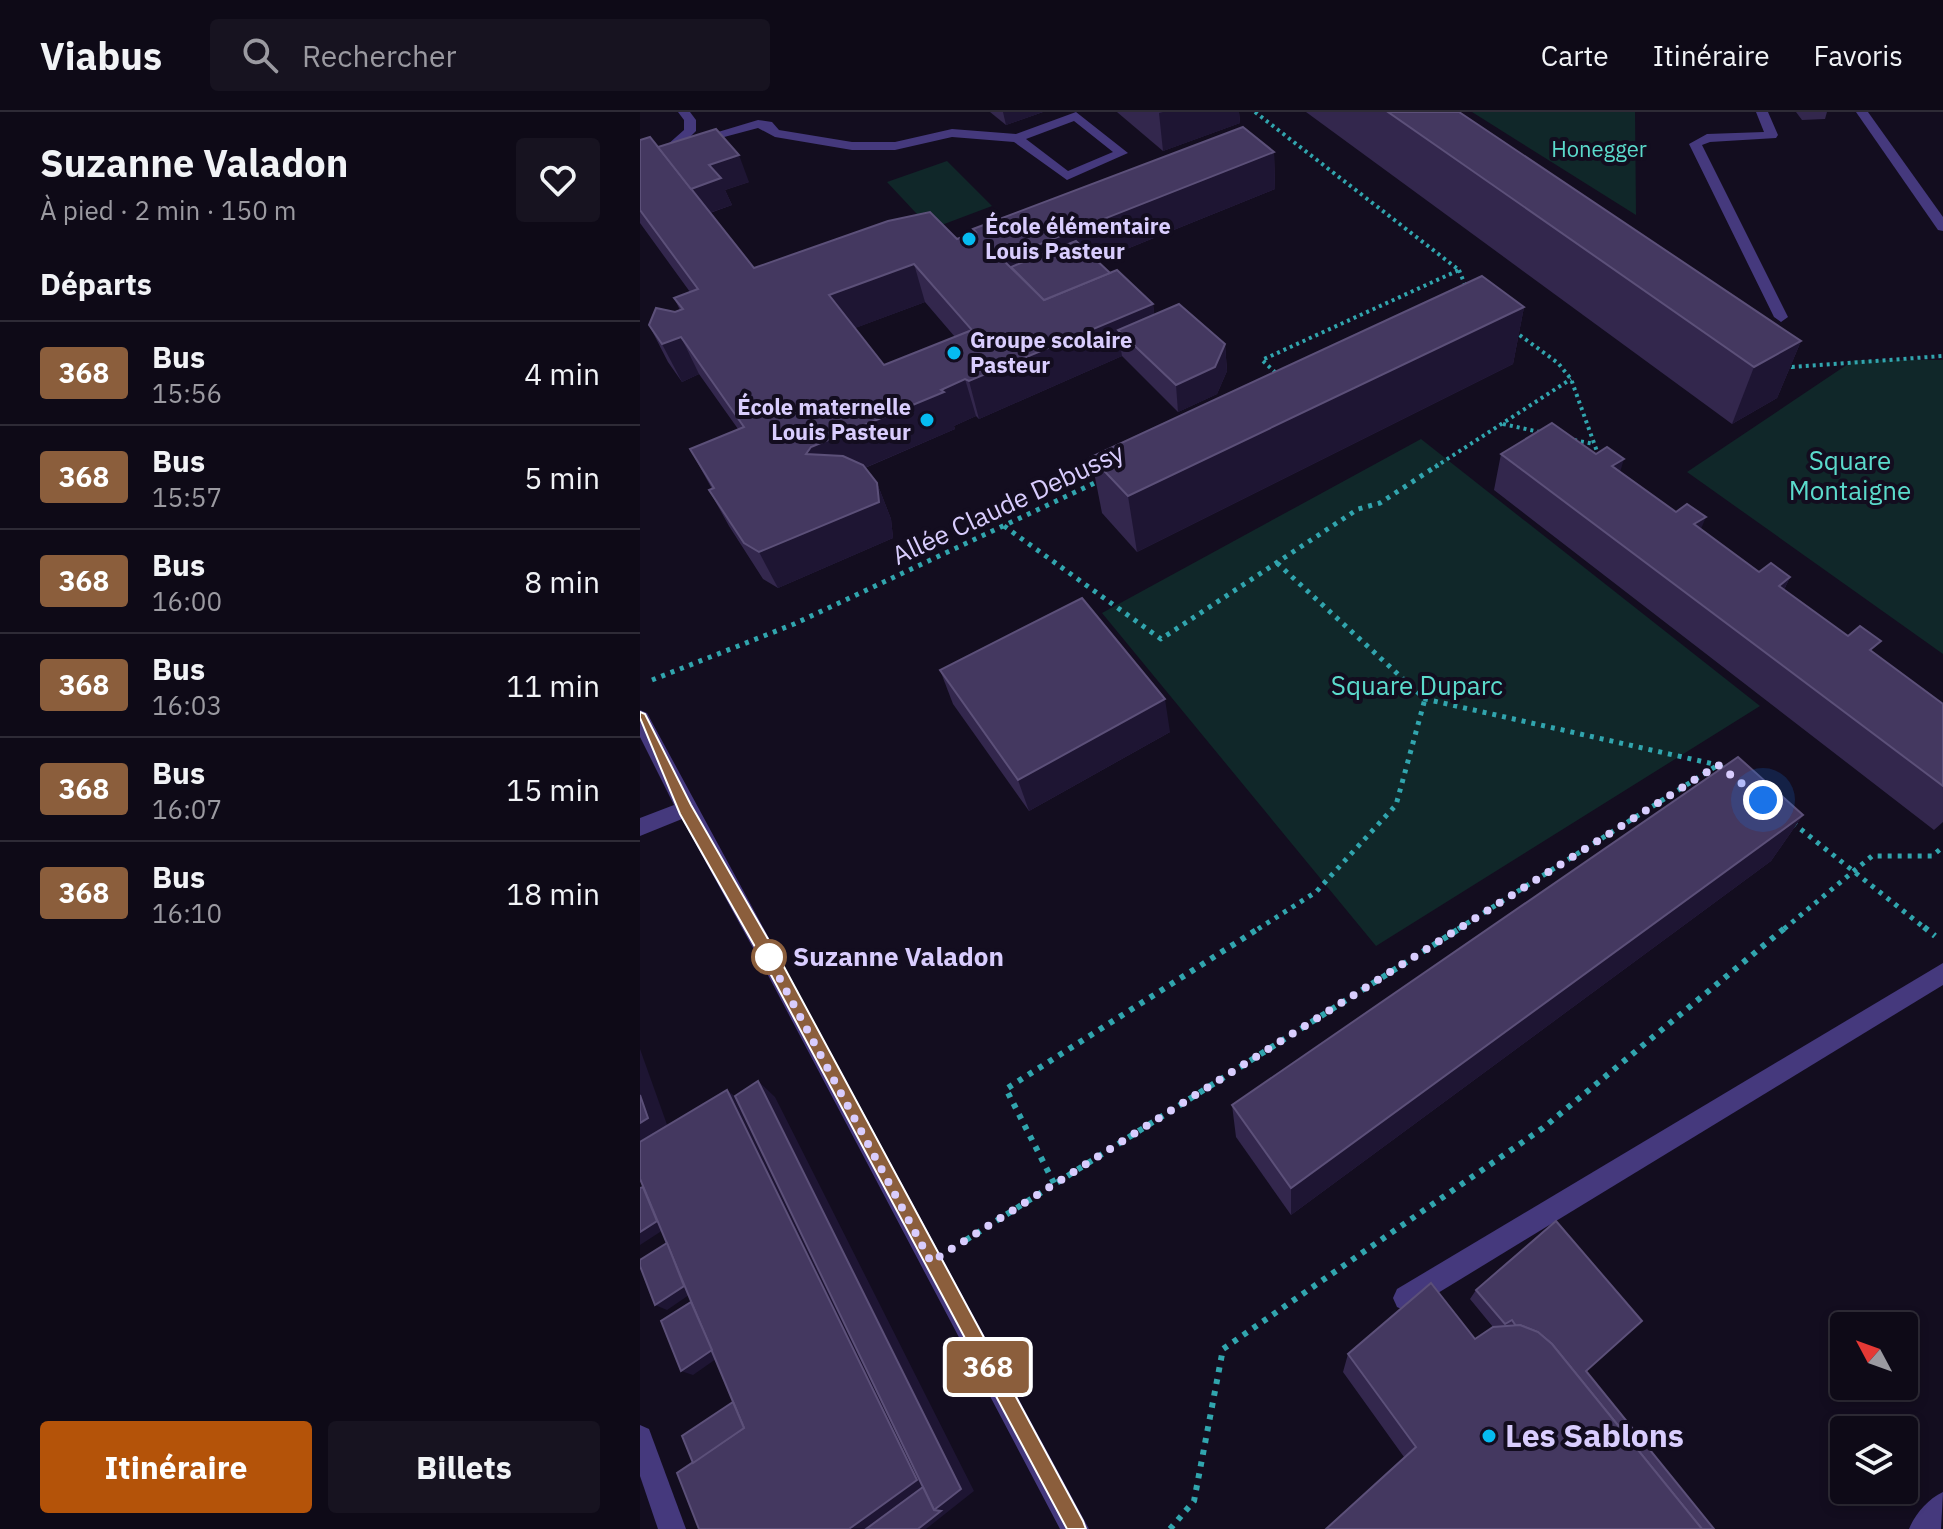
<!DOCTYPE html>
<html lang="fr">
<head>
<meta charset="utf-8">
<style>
	:root { --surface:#0e0a17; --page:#171320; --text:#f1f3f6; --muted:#9b9aa1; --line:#2e2b36; --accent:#b45309 }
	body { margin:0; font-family:"IBM Plex Sans",sans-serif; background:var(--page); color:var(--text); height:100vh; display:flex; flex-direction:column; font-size:30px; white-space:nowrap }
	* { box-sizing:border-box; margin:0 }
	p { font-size:26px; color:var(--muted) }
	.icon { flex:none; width:44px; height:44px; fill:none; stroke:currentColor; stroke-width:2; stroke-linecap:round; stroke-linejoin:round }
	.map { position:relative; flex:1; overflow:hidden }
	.side { display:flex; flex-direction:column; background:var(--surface); width:640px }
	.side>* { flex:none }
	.badge { padding:0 16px; border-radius:6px; font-size:28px; line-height:52px }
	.needle { width:52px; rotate:311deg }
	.controls { position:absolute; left:1190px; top:1200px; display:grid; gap:16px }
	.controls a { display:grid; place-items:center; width:88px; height:88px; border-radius:8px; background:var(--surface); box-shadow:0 4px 12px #0003,0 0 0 2px var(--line); font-size:40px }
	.you { position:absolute; width:40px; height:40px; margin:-20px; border:6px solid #fff; border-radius:50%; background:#1a73e8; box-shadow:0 0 0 12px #1a73e833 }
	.map>.badge { position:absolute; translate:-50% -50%; box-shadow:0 0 0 4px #fff }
	h2 { padding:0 40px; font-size:30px; line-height:72px }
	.round { display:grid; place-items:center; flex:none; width:84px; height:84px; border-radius:8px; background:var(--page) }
	.summary { display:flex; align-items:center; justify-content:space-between; height:136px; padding:0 40px }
	h1 { font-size:38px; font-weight:800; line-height:60px }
	.primary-button { display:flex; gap:16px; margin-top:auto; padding:16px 40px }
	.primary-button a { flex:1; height:92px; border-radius:8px; background:var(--accent); color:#fff; font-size:32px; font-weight:800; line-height:92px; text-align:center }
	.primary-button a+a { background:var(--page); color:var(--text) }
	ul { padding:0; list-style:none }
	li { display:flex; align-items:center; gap:24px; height:104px; padding:0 40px; border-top:2px solid var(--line) }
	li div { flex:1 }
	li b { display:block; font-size:30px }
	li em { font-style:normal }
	li .badge { min-width:88px; font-weight:700; text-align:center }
	header { display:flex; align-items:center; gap:48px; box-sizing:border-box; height:112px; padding:0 40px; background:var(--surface); border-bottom:2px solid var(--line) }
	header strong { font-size:38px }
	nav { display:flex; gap:44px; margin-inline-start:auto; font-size:28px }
	.search { width:560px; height:72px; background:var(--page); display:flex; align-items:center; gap:20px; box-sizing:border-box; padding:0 28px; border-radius:8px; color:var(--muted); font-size:30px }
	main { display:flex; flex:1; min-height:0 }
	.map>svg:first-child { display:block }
	.green { fill:#102729 }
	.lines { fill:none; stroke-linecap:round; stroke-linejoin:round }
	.path-far2 { stroke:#31a5ae; stroke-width:4; stroke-dasharray:3 4; stroke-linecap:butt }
	.path-far1 { stroke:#31a5ae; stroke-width:5; stroke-dasharray:4 6; stroke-linecap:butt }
	.path { stroke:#31a5ae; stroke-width:6; stroke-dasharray:5 7; stroke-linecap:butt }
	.service { fill:#45397d; fill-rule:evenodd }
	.minor { fill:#45397d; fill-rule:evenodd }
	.wall { fill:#33274d; fill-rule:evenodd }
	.shaded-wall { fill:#1e1533 }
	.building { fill:#443860; stroke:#5c5079; stroke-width:2; fill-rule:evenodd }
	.line { fill:#8b5e3c; stroke:#fff; stroke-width:2 }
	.walk { stroke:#d9cdfe; stroke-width:8; stroke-dasharray:0 14.4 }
	.poi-dot { fill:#06bbf0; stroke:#130d1f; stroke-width:3 }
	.stop-dot { fill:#fff; stroke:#8b5e3c; stroke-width:4 }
	.labels { text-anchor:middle; stroke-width:8; stroke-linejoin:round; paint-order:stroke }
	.far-park-label { font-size:22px; fill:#5bdbcc; stroke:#130d1f }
	.far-poi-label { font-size:22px; font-weight:bold; fill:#d9cdfe; stroke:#130d1f; text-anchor:start }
	.park-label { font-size:26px; fill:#5bdbcc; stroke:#130d1f }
	.street-label { font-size:26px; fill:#d9cdfe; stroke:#130d1f }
	.stop-label { font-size:26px; font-weight:bold; fill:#d9cdfe; stroke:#130d1f; text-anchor:start }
	.near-poi-label { font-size:32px; font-weight:bold; fill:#d9cdfe; stroke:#130d1f; text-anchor:start }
</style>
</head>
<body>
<header>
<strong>Viabus</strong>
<div class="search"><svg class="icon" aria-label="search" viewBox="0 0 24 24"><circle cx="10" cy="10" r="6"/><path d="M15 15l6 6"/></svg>Rechercher</div>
<nav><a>Carte</a><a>Itinéraire</a><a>Favoris</a></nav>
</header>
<main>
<section class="side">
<div class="summary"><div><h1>Suzanne Valadon</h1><p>À pied · 2 min · 150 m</p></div><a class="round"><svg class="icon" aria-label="heart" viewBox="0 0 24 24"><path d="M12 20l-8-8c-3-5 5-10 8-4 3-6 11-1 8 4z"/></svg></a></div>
<h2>Départs</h2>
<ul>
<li><span class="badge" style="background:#8b5e3c;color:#fff">368</span><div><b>Bus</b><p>15:56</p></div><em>4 min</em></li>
<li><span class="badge" style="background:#8b5e3c;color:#fff">368</span><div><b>Bus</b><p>15:57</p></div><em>5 min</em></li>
<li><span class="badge" style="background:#8b5e3c;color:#fff">368</span><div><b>Bus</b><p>16:00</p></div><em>8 min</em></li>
<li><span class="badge" style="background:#8b5e3c;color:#fff">368</span><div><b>Bus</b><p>16:03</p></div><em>11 min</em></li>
<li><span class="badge" style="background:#8b5e3c;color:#fff">368</span><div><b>Bus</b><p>16:07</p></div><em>15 min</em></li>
<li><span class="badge" style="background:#8b5e3c;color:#fff">368</span><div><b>Bus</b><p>16:10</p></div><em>18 min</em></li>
</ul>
<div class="primary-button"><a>Itinéraire</a><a>Billets</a></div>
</section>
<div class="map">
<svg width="1303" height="1417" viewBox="0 0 1303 1417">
	<rect width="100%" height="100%" fill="#130d1f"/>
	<g class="green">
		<path d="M832,0H995L996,103Z"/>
		<path d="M307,49L352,94L291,117L247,70Z"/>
		<path d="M1214,248H1303V542L1047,360Z"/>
		<path d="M781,327L1120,594L736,834L462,501Z"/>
	</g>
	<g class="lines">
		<g class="path-far2">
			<path d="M615,0L819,158L622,248L637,262"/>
			<path d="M819,158L827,178"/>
			<path d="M874,219L918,251L931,267L959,345"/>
			<path d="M1146,251L1152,255L1303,244"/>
			<path d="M863,312L904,321"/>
			<path d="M934,328L954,332"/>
			<path d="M795,355L931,267"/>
		</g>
		<g class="path-far1">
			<path d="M364,414L521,527L718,397L740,391L798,353"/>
			<path d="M637,451L785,587L1078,653"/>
			<path d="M12,568L154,512L459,369"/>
			<path d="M1153,711L1286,817"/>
			<path d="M618,817L676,780L756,693L785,587"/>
			<path d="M818,817L1078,653L1085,658"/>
			<path d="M1144,817L1232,744H1292L1303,735"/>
		</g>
		<g class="path">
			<path d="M1284,815L1295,824"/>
			<path d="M414,1071L366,977L621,815"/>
			<path d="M326,1128L822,815"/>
			<path d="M530,1417L554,1389L583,1237L903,1016L1146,815"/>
		</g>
		<g class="service">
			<path d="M436,0L488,41L427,68L374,30L312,25L255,38H212L135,25L118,16L54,33L48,29L118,8L132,10L139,18L212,30H255L312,17L376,22ZM434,9L473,40L428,59L386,27Z"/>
			<path d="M1116,0H1128L1138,23L1136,26L1070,30L1062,33L1148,205L1141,210L1134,205L1049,32L1067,22L1124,20Z"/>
			<path d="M1303,851V873L775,1195L766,1199L757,1195L753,1186L757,1177Z"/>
		</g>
		<g class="minor">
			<path d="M38,0H50L56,8V19L28,47L0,57V48L18,41L44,18V8Z"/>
			<path d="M1216,0H1228L1303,105V119L1298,118Z"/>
			<path d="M0,598L7,601L449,1417H420L129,865L42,707L0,724V706L34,693L0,625Z"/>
			<path d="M0,1313L9,1317L46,1417H18L0,1364Z"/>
			<path d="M1303,1380L1301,1417H1269C1275,1402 1288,1387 1303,1380Z"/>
		</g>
	</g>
	<g class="wall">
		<path d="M350,0H403L366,13Z"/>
		<path d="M477,0H599L600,11L523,39Z"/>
		<path d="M666,0H819L1161,229L1137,286L1092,312Z"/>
		<path d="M1156,0H1187L1185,7L1162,8Z"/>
		<path d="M0,28L109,70L85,78L92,93L70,101L114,156L317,127L334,121L333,117L634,40L635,77L457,149L470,161L513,192L514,202L585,232L587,259L577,282L538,300L482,244L339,307L336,304L314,314L315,317L225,356L237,371L251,407L253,426L138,476L123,467L89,414L69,378L72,377L50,337L98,317L59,262L42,270L28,250L9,213L40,198L34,186L50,180L0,111ZM285,190L315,225L244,253L215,216Z"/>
		<path d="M884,195L873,252L497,440L462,401L451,345Z"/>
		<path d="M861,342L980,360L1119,460L1150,465L1144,478L1303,592V710L1294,718L854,378Z"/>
		<path d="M300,558L530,620L389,699L313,592Z"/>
		<path d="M1163,703L1131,749L651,1103L596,1025L592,993Z"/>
		<path d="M836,1178L1002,1209L764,1345L703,1260L708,1242L835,1227L853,1215L830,1187Z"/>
	</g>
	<g class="shaded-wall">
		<path d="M363,0H403L366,13Z"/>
		<path d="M523,0H599L600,11L523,39L519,1Z"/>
		<path d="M634,40L635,77L385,178L362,147Z"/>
		<path d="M99,43L109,70L85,78L92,93L60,104L48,78L69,53Z"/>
		<path d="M274,152L285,190L202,221L189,183Z"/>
		<path d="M513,192L517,229L478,218L482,244L339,307L329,269Z"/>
		<path d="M884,195L873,252L497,440L488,384Z"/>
		<path d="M41,225L59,262L42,270L22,232Z"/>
		<path d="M1161,229L1137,286L1092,312L1114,255Z"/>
		<path d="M585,232L587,259L577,282L538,300L536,273Z"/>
		<path d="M325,267L336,304L314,314L315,317L187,372L166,342L171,335Z"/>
		<path d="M984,347L973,384L972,354Z"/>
		<path d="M237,371L251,407L253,426L138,476L119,440Z"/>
		<path d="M1066,405L1051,441L1054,412Z"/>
		<path d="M1150,465L1133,500L1139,474Z"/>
		<path d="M525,587L530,620L389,699L378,668Z"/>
		<path d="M1163,703L1131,749L651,1103V1076Z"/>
		<path d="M0,937L30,1021L0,1037Z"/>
		<path d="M118,969L135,985L334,1379L286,1417H209L87,978L113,999Z"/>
		<path d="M16,1067L40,1107L0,1133V1120Z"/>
		<path d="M39,1123L68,1170L27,1198L15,1193Z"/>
		<path d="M86,1229L96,1233L53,1263L41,1259Z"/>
	</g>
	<g class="building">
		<path d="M748,0H819L1161,229L1114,255Z"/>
		<path d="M603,15L634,40L362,147L404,188L477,158L513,192L329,269L325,267L301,278L304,280L171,335L166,342L203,344L223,353L237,371L239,390L119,440L104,431L69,378L74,376L50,337L104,315L41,225L22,232L9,213L16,196L35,200L43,197L34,186L58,177L0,98V28L10,25L114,156L248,109L290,100L317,127L336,120L333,117ZM274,152L332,218L244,253L189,183Z"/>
		<path d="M76,17L99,43L69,53L81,66L51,77L18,35Z"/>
		<path d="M436,129L470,161L404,188L371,155Z"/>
		<path d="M842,164L884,195L488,384L451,345Z"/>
		<path d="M539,192L585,232L575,255L536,273L478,218Z"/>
		<path d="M912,311L956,342L967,335L984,347L972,354L1036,400L1047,392L1066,405L1054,412L1119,460L1131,451L1150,465L1139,474L1208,524L1220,514L1241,529L1230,538L1303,592V674L861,342Z"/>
		<path d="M442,486L525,587L378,668L300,558Z"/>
		<path d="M1098,645L1163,703L651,1076L592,993Z"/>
		<path d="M118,969L321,1377L294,1398L95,984Z"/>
		<path d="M87,978L277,1368L209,1417H59L37,1361L104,1316L0,1067V1030Z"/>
		<path d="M0,983L8,1006L0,1011Z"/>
		<path d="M3,1075L17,1109L0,1120V1076Z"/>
		<path d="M916,1109L1002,1209L946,1259L1074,1417H1062L912,1232L898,1220L880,1213L876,1214L872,1208L865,1212L836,1178Z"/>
		<path d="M27,1131L44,1174L15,1193L0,1154V1148Z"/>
		<path d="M791,1171L835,1227L853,1215L880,1213L898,1220L912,1232L1062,1417H686L776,1335L708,1242Z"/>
		<path d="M51,1190L72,1238L41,1259L21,1209Z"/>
		<path d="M93,1290L104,1316L53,1351L42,1324Z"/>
		<path d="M283,1375L294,1398L301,1399L278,1417H226Z"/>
	</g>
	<path class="line" d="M0,600L5,602L51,693L143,853L443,1409L446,1417H427L131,863L40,702L0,606Z"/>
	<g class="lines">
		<path class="walk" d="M129,845L124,837L291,1150L1078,653L1123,688"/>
	</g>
	<g class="poi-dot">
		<circle cx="329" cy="127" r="8"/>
		<circle cx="314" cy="241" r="8"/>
		<circle cx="287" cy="308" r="8"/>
		<circle cx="849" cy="1324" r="8"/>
	</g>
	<circle class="stop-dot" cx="129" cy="845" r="16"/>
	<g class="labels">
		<g class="far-park-label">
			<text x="959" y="45">Honegger</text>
		</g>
		<g class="far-poi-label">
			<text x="345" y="122">École élémentaire<tspan x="345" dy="25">Louis Pasteur</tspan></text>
			<text x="330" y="236">Groupe scolaire<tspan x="330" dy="25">Pasteur</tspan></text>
			<text x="271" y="303" text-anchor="end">École maternelle<tspan x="271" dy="25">Louis Pasteur</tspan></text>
		</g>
		<g class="park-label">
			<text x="1210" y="358">Square<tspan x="1210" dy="30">Montaigne</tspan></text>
			<text x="777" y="583">Square Duparc</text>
		</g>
		<g class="street-label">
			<text transform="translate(368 392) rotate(-25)" y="9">Allée Claude Debussy</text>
		</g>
		<g class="stop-label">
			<text x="153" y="854">Suzanne Valadon</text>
		</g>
		<g class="near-poi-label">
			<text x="865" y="1335">Les Sablons</text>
		</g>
	</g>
</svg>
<div class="controls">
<a><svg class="needle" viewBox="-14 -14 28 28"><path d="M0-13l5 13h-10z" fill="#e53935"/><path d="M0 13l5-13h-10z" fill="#9b9aa1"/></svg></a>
<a><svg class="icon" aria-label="layers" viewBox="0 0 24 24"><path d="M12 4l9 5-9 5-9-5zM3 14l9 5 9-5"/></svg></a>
</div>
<div class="you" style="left:1123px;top:688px"></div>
<b class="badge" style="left:348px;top:1255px;background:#8b5e3c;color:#fff">368</b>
</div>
</main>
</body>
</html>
